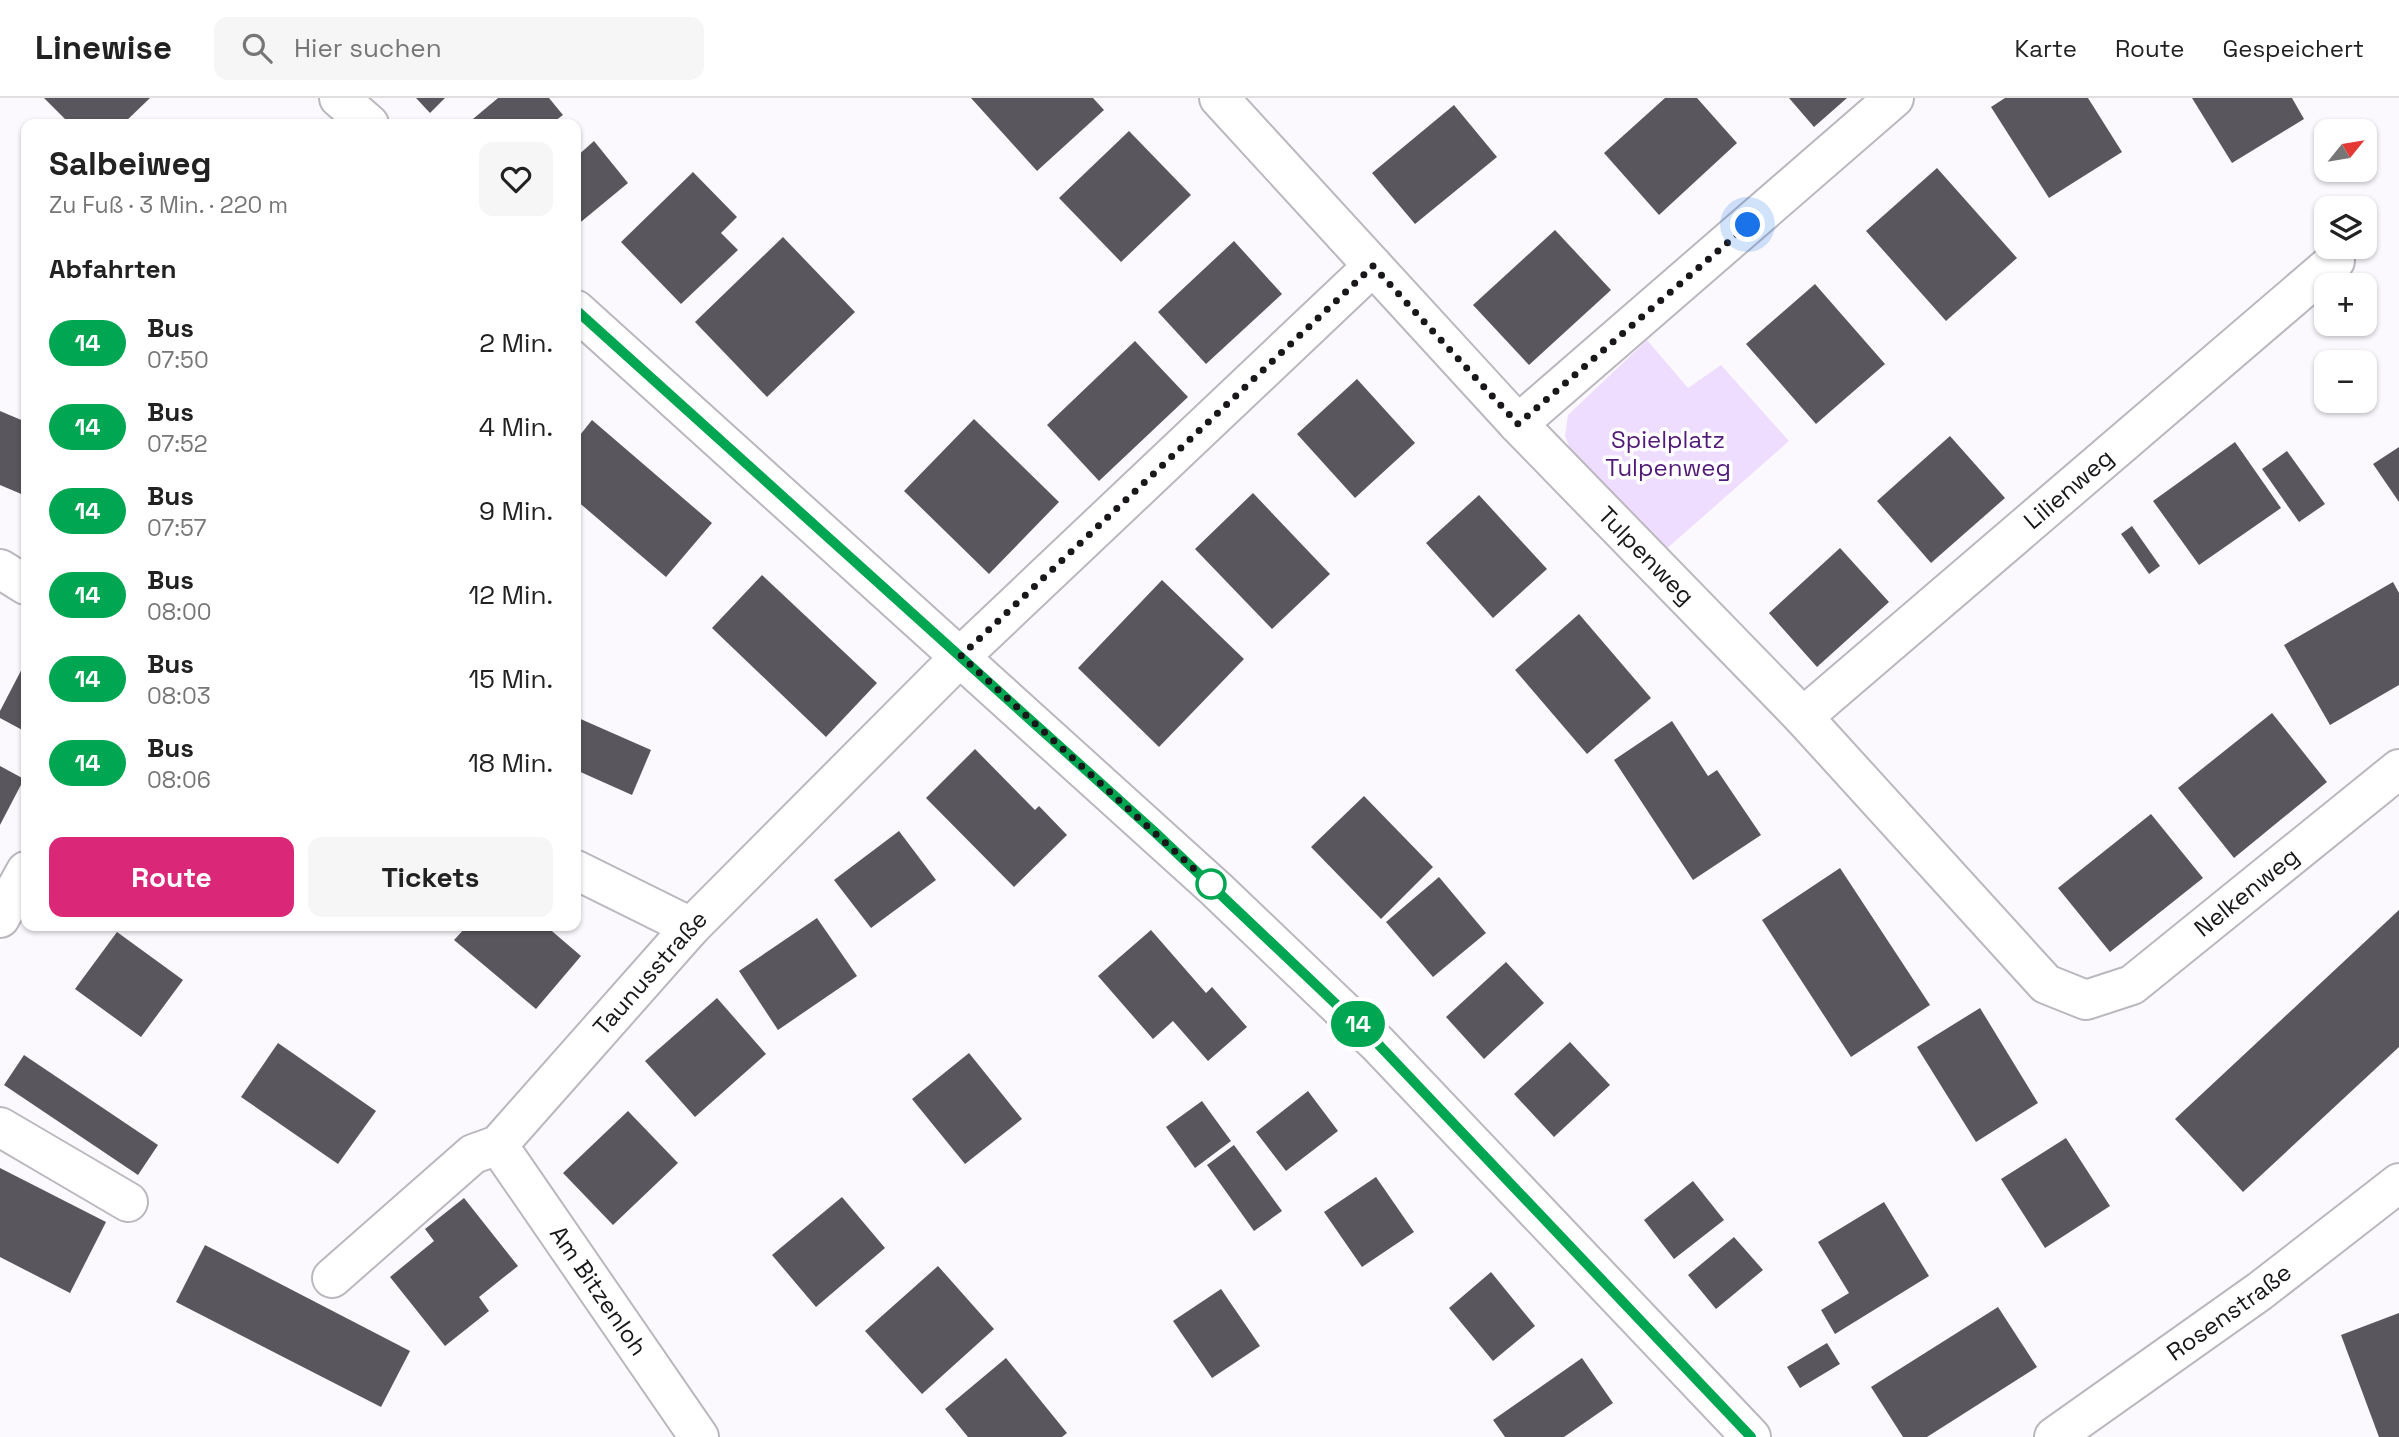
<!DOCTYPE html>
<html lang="de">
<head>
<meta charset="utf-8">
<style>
	:root { --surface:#fff; --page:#f6f6f6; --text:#222; --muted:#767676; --line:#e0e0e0; --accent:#db2777 }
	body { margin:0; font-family:"Space Grotesk",sans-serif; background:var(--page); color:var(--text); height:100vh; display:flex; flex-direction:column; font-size:26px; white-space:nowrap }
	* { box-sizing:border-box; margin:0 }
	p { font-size:23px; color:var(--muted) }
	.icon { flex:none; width:38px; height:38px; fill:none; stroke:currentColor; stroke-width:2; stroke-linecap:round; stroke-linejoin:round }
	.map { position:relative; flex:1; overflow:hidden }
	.sheet { position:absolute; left:21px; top:21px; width:560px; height:812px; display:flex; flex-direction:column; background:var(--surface); border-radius:14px; box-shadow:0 2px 5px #0004 }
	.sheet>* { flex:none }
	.badge { padding:0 14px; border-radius:23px; font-size:24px; line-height:46px }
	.needle { width:46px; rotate:60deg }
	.controls { position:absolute; left:2314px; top:21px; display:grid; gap:14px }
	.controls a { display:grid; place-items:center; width:63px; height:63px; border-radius:14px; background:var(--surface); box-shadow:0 2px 5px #0004; font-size:35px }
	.you { position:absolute; width:35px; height:35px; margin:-18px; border:5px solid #fff; border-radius:50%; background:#1a73e8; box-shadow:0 0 0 10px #1a73e833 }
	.map>.badge { position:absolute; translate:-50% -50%; box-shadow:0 0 0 4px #fff }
	h2 { padding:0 28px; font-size:26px; line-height:63px }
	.round { display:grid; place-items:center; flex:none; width:74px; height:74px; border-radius:14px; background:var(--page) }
	.head { display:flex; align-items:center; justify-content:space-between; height:119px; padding:0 28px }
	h1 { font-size:33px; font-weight:700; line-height:52px }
	.primary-button { display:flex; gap:14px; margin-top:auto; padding:14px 28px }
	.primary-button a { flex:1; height:80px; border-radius:14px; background:var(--accent); color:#fff; font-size:28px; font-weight:700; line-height:80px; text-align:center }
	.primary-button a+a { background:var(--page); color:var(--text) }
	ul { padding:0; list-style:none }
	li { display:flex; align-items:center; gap:21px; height:84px; padding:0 28px }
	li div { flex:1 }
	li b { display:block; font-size:26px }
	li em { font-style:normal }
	li .badge { min-width:77px; font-weight:700; text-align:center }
	header { display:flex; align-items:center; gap:42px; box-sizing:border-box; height:98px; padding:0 35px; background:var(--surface); border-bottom:2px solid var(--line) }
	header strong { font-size:33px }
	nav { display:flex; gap:38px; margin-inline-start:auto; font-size:24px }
	.search { width:490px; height:63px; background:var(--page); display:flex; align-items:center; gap:18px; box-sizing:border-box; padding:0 24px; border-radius:14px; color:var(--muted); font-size:26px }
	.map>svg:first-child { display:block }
	.green { fill:#edf }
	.building { fill:#59565d }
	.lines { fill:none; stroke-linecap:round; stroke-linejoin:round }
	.minor-casing { stroke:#bbb7bf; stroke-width:42 }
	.minor { stroke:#fff; stroke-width:38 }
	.line-casing { stroke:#fff; stroke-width:16 }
	.line { stroke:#00a651; stroke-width:10 }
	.walk { stroke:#19171a; stroke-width:7; stroke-dasharray:0 12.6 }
	.stop-dot { fill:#fff; stroke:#00a651; stroke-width:3.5 }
	.labels { text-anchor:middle; stroke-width:7; stroke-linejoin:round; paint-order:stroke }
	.park-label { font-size:24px; fill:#531b78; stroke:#fff }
	.street-label { font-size:24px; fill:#19171a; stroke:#fff }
</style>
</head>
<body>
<header>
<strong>Linewise</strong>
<div class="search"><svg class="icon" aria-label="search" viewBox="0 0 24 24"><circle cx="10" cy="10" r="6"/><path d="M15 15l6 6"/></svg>Hier suchen</div>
<nav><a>Karte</a><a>Route</a><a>Gespeichert</a></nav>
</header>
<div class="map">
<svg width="2399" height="1339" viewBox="0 0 2399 1339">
	<rect width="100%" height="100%" fill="#fcf9fe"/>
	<path class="green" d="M1647,242L1688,290L1721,267L1789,343L1664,453L1573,358L1565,338L1568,317Z"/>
	<g class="building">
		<path d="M44,0H150L123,26H70Z"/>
		<path d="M416,0H445L430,15Z"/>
		<path d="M498,0H549L563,17L551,26H467Z"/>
		<path d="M971,0H1093L1104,12L1037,73Z"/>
		<path d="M1665,0H1697L1737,45L1659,117L1604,55Z"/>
		<path d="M1789,0H1847L1814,29Z"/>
		<path d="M2005,0H2088L2122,54L2049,100L1991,9Z"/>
		<path d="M2192,0H2292L2304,21L2232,65Z"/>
		<path d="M1454,7L1497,59L1415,126L1372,75Z"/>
		<path d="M1129,33L1191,97L1121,164L1059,100Z"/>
		<path d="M594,43L628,85L576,128V59Z"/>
		<path d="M1937,70L2017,160L1946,223L1866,133Z"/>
		<path d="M693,74L737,119L721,135L738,152L681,206L621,144Z"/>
		<path d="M1555,132L1611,192L1529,267L1473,207Z"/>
		<path d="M783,139L855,214L767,299L695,224Z"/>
		<path d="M1234,143L1282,196L1206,266L1158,214Z"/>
		<path d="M1815,186L1885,266L1816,326L1746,246Z"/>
		<path d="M1135,243L1188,299L1099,383L1047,327Z"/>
		<path d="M1357,281L1415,345L1355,400L1297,336Z"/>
		<path d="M0,313L26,324V398L0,387Z"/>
		<path d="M974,321L1059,404L989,476L904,393Z"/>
		<path d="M592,322L712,425L666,479L576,402V342Z"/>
		<path d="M1950,338L2005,400L1931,465L1877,403Z"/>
		<path d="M2235,344L2281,410L2199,467L2153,403Z"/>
		<path d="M2399,349V404L2373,366Z"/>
		<path d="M2287,353L2325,406L2299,424L2262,371Z"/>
		<path d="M1253,395L1330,476L1272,531L1195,451Z"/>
		<path d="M1479,397L1547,471L1493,520L1426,445Z"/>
		<path d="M2132,428L2160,468L2149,476L2121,436Z"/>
		<path d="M1840,450L1889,504L1817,569L1769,515Z"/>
		<path d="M762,477L877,585L826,639L712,530Z"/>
		<path d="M1162,482L1244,561L1159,649L1078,570Z"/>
		<path d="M2393,484L2399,495V587L2330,627L2284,547Z"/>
		<path d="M1579,516L1651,600L1587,656L1515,572Z"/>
		<path d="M26,563V634L0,620V613Z"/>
		<path d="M2272,615L2327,684L2234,760L2178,690Z"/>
		<path d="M576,619L651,652L632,697L576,672Z"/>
		<path d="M1672,623L1708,678L1717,672L1761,737L1693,782L1614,662Z"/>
		<path d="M975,651L1035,712L1039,708L1067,737L1014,789L926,700Z"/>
		<path d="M0,668L24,681L0,727Z"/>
		<path d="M1364,698L1433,769L1381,821L1311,749Z"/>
		<path d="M2151,716L2203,780L2110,854L2058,790Z"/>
		<path d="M899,733L936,782L871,830L834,782Z"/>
		<path d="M1840,770L1930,907L1851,959L1762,822Z"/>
		<path d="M1439,779L1486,835L1433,879L1386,824Z"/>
		<path d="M2399,812V949L2243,1094L2175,1021Z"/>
		<path d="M817,820L857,878L778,932L739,873Z"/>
		<path d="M467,828H546L581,858L536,911L454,842Z"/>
		<path d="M1151,832L1206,895L1212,889L1247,929L1208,963L1173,923L1153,941L1098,878Z"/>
		<path d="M117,834L183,882L141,939L75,891Z"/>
		<path d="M1506,864L1544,905L1484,961L1446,919Z"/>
		<path d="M717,900L766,956L695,1019L645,963Z"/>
		<path d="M1980,910L2038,1005L1976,1044L1917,949Z"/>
		<path d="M1570,944L1610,987L1554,1039L1514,996Z"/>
		<path d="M278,945L376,1013L338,1066L241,999Z"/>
		<path d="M969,955L1022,1021L965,1066L912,1001Z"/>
		<path d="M24,957L158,1047L138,1077L4,987Z"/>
		<path d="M1308,993L1338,1033L1286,1073L1256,1034Z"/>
		<path d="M1202,1003L1231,1043L1195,1070L1166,1029Z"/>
		<path d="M628,1013L678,1065L613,1127L563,1075Z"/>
		<path d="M2066,1040L2110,1108L2045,1150L2001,1081Z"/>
		<path d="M1234,1047L1282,1113L1254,1133L1207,1067Z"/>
		<path d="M0,1070L106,1124L70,1195L0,1159Z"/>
		<path d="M1376,1079L1414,1134L1362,1169L1324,1114Z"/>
		<path d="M1693,1083L1724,1122L1674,1161L1644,1122Z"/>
		<path d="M842,1099L885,1150L816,1209L772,1157Z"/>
		<path d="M464,1100L518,1168L479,1199L489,1213L445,1248L390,1179L434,1143L425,1131Z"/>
		<path d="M1884,1104L1929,1178L1835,1236L1821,1212L1849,1195L1818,1144Z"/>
		<path d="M1734,1139L1763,1172L1716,1211L1688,1177Z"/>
		<path d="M205,1147L410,1253L381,1309L176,1204Z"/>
		<path d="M938,1168L994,1231L922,1296L865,1233Z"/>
		<path d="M1491,1174L1535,1228L1493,1263L1449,1210Z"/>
		<path d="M1221,1191L1260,1248L1212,1280L1173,1223Z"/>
		<path d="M1998,1209L2037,1269L1927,1339H1903L1871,1289Z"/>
		<path d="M2399,1215V1339H2379L2341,1237Z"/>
		<path d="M1827,1245L1840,1266L1800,1290L1787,1269Z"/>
		<path d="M1006,1260L1067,1335L1062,1339H968L945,1311Z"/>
		<path d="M1582,1260L1613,1305L1564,1339H1505L1493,1322Z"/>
	</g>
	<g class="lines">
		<g class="minor-casing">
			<g id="minor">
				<path d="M339,0L369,26"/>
				<path id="s1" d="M1219,0L1518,326L1803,619L2046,886L2086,902L2132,887L2399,671"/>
				<path d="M576,212L1216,791L1378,946L1751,1339"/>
				<path d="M1518,326L1894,0"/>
				<path d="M0,471L26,487"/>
				<path id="s2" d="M1803,619L2335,163"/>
				<path d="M576,772L691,829"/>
				<path d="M0,820L26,773"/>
				<path d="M0,1029L128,1104"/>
				<path id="s3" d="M498,1047L699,1339"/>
				<path id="s4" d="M332,1180L473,1056L498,1047L691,829L961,558L1373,168"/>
				<path id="s5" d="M2054,1339L2260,1193L2399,1085"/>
			</g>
		</g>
		<use href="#minor" class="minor"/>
	</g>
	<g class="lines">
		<g class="line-casing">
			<path id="line" d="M576,212L1158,737L1378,946L1751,1339"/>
		</g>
		<use href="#line" class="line"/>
		<path class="walk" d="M1211,786L1216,791L961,558L1373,168L1518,326L1748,127"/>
	</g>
	<circle class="stop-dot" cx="1211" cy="786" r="14"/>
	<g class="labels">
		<g class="park-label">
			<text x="1668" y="350">Spielplatz<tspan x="1668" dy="28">Tulpenweg</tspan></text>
		</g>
		<g class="street-label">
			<text dy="8" stroke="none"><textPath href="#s2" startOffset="350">Lilienweg</textPath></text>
			<text dy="8" stroke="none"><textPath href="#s1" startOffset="626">Tulpenweg</textPath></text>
			<text dy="8" stroke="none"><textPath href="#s1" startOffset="1451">Nelkenweg</textPath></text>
			<text dy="8" stroke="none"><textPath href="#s4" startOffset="444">Taunusstraße</textPath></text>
			<text dy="8" stroke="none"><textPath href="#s3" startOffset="177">Am Bitzenloh</textPath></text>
			<text dy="8" stroke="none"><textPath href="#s5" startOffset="215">Rosenstraße</textPath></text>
		</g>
	</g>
</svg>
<div class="controls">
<a><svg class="needle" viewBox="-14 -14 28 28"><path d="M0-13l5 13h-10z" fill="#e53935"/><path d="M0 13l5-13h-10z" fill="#767676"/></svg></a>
<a><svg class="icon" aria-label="layers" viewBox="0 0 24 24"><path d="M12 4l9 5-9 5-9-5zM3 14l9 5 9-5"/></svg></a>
<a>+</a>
<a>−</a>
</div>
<div class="you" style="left:1748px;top:127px"></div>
<b class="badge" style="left:1358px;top:926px;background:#00a651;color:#fff">14</b>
<section class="sheet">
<div class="head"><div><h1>Salbeiweg</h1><p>Zu Fuß · 3 Min. · 220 m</p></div><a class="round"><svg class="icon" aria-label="heart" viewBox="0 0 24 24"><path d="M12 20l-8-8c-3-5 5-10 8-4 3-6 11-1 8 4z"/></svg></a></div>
<h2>Abfahrten</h2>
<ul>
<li><span class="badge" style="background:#00a651;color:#fff">14</span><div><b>Bus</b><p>07:50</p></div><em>2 Min.</em></li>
<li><span class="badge" style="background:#00a651;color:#fff">14</span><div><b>Bus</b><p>07:52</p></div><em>4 Min.</em></li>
<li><span class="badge" style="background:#00a651;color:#fff">14</span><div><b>Bus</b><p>07:57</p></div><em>9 Min.</em></li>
<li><span class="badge" style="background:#00a651;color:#fff">14</span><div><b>Bus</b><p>08:00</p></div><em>12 Min.</em></li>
<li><span class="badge" style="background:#00a651;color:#fff">14</span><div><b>Bus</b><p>08:03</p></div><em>15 Min.</em></li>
<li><span class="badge" style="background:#00a651;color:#fff">14</span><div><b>Bus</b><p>08:06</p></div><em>18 Min.</em></li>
</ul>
<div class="primary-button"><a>Route</a><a>Tickets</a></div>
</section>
</div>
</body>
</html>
